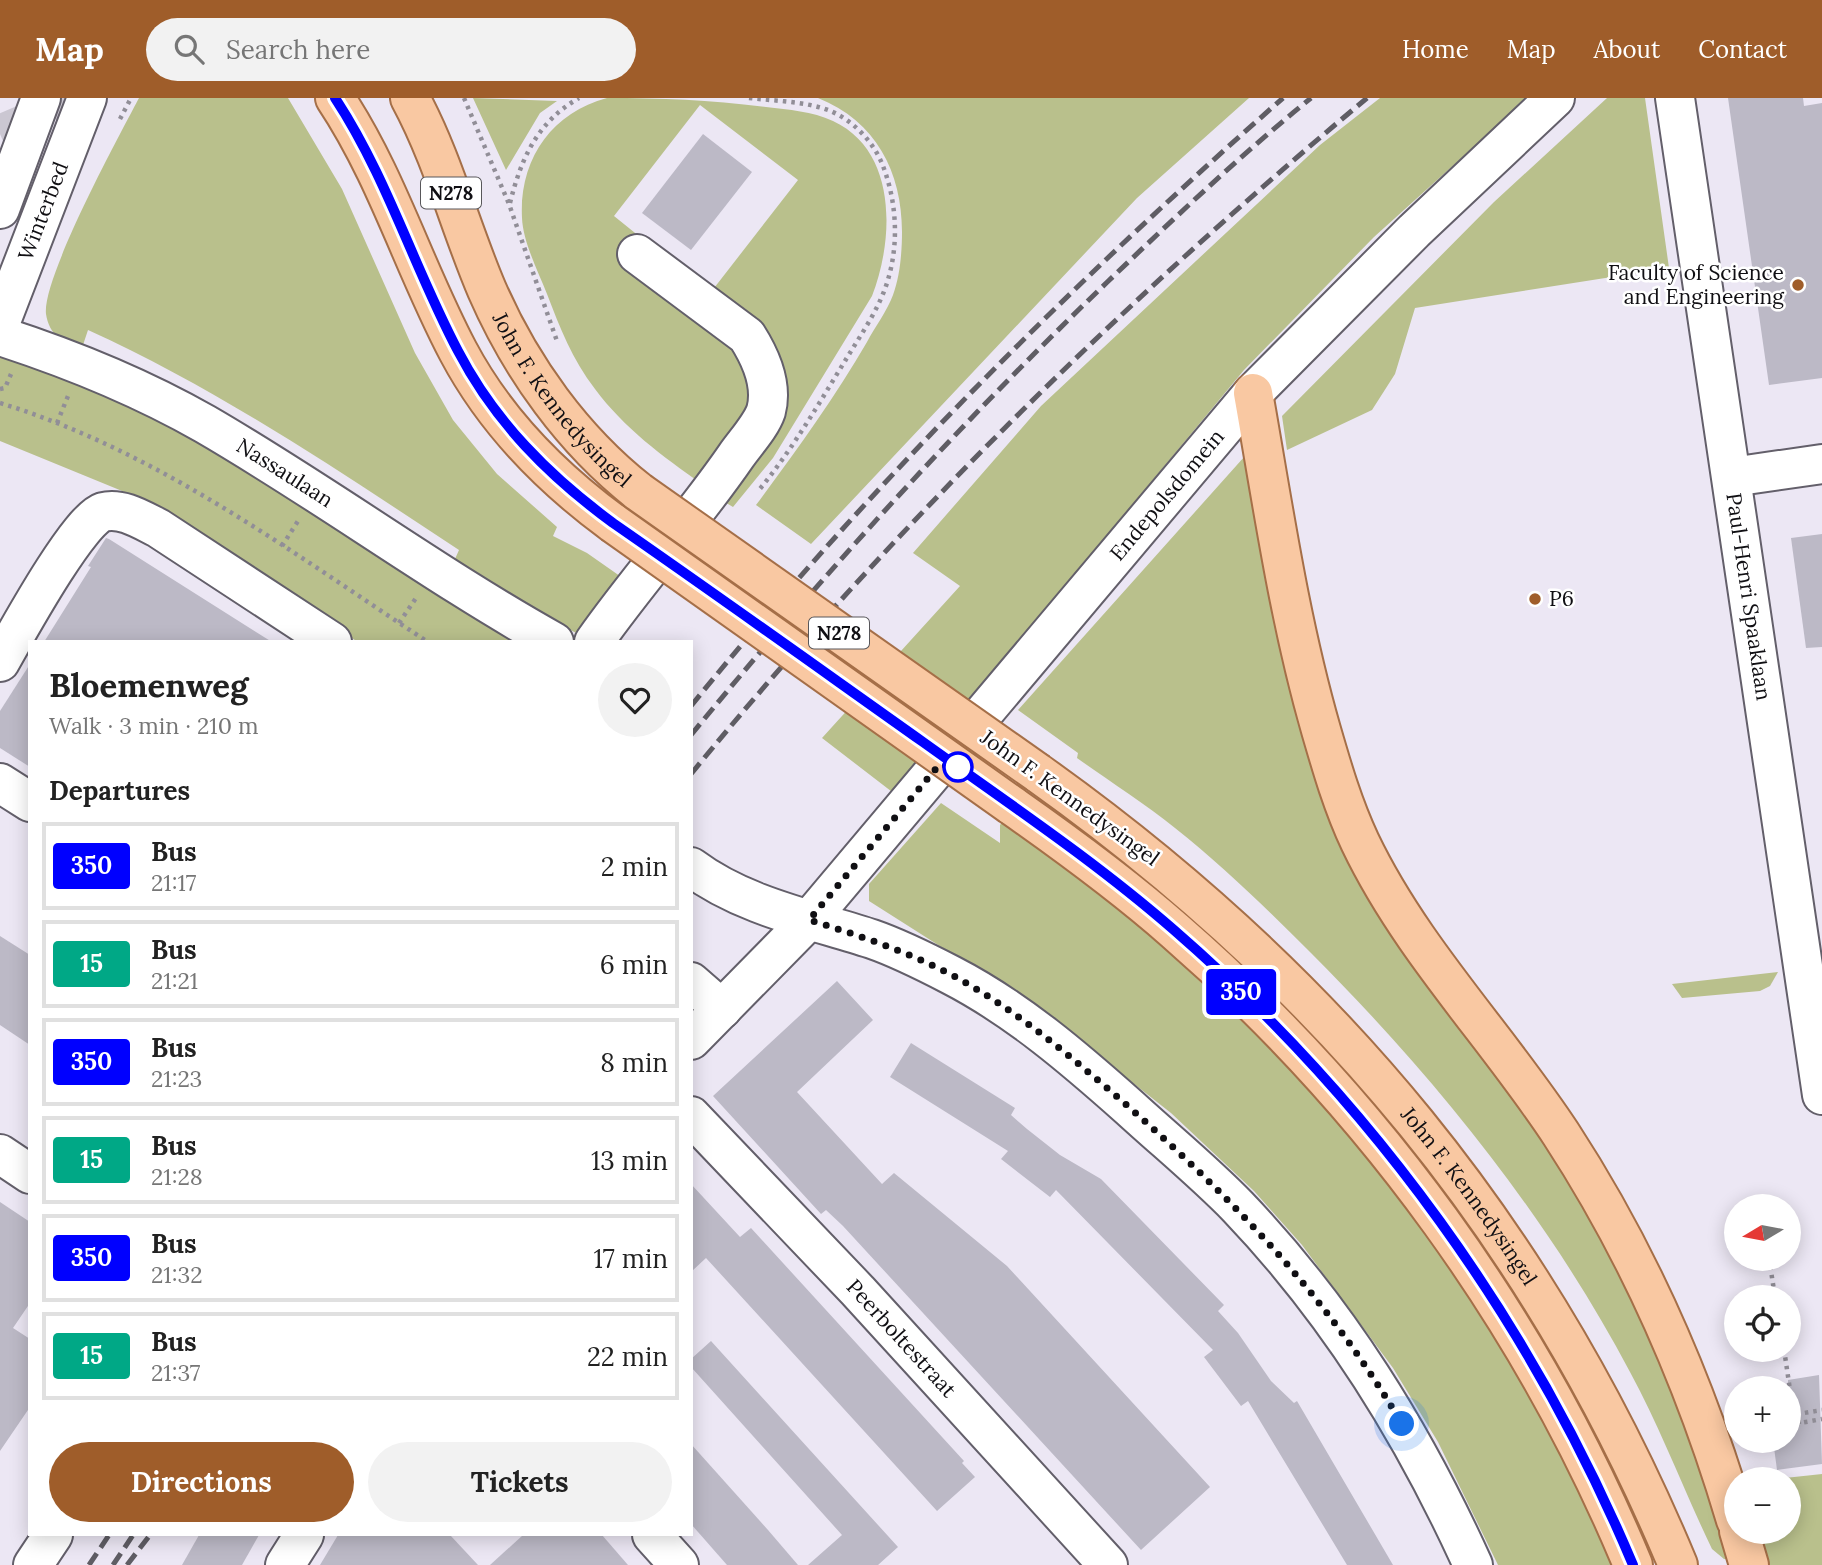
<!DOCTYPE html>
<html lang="en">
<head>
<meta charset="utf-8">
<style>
	:root { --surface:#fff; --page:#f2f2f2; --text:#222; --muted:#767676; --line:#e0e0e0; --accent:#9f5d2a }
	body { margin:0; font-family:Lora,serif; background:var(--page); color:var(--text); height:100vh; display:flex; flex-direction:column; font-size:26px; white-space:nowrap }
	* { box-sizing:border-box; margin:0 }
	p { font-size:23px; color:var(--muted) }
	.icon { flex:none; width:38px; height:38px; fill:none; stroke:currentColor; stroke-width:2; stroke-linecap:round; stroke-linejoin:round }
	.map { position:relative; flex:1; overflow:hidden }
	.drawer { position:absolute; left:28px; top:542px; width:665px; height:896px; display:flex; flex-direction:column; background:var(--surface); border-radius:0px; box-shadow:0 4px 18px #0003 }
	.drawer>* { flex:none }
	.badge { padding:0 14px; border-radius:5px; font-size:24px; line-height:46px }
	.needle { width:46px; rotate:260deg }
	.tools { position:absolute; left:1724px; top:1096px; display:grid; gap:14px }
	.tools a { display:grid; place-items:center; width:77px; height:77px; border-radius:50%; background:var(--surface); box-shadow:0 4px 18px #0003; font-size:35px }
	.you { position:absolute; width:35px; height:35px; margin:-18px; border:5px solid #fff; border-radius:50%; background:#1a73e8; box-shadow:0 0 0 10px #1a73e833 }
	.map>.badge { position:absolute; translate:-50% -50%; box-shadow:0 0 0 4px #fff }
	h2 { padding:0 21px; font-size:26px; line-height:63px }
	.round { display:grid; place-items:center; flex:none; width:74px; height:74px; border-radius:37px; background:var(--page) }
	.head { display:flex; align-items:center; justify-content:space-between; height:119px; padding:0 21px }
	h1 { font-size:33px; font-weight:800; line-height:52px }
	.action { display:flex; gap:14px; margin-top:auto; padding:14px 21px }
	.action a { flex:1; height:80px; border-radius:42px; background:var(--accent); color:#fff; font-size:28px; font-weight:800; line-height:80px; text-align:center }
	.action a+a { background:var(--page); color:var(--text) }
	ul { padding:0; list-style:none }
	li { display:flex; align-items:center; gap:21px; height:88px; margin:0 14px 10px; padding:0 7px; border:4px solid var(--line); border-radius:0px }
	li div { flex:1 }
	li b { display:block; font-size:26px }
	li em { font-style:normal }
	li .badge { min-width:77px; font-weight:700; text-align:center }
	header { display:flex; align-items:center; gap:42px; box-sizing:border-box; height:98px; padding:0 35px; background:var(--accent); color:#fff }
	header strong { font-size:33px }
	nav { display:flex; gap:38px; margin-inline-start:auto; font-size:24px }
	.search { width:490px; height:63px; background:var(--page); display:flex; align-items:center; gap:18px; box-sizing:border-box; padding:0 24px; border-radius:38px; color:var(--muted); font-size:26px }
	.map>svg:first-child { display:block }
	.green { fill:#b9c08c }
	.building { fill:#bcb9c6 }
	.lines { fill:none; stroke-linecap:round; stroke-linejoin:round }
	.highway-tunnel { stroke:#cbc7d2; stroke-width:38; stroke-dasharray:38 19; stroke-linecap:butt }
	.minor-casing { stroke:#635f6a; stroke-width:42 }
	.major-casing { stroke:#a56f48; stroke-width:42 }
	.path { stroke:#918e97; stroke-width:4.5; stroke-dasharray:3.5 5; stroke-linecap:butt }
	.minor { stroke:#fff; stroke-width:38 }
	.major { stroke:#f9c8a2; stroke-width:38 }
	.rail { stroke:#5f5d64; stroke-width:5; stroke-dasharray:14 7; stroke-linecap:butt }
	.major-bridge-casing { stroke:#a56f48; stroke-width:42; stroke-linecap:butt }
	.major-bridge { stroke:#f9c8a2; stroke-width:38 }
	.line-casing { stroke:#fff; stroke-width:16 }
	.line { stroke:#00f; stroke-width:10 }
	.walk { stroke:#100f13; stroke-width:7; stroke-dasharray:0 12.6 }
	.poi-dot { fill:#9f5d2a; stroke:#fff; stroke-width:2.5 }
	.stop-dot { fill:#fff; stroke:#00f; stroke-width:3.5 }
	.labels { text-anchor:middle; stroke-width:5; stroke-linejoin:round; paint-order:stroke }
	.shield { fill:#fff; stroke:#58575a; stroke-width:2 }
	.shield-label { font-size:19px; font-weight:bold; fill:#100f13 }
	.street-label { font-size:21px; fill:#100f13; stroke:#fff }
	.poi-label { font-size:21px; fill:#100f13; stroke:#fff; text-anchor:end }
</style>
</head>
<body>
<header>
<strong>Map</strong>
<div class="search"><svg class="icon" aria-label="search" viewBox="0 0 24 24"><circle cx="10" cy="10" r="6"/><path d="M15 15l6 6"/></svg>Search here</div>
<nav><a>Home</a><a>Map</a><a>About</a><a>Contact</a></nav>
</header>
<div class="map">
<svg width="1822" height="1467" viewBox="0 0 1822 1467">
	<rect width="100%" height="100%" fill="#ece7f4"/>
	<g class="green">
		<path d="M139,0H288L342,91L415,255L453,322L497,376L557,429L553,438L587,455L627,483L582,538L451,470L459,452C339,373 220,292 88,232L81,253C64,246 49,237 46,216C42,180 119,38 139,0Z"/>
		<path d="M473,0L557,3L540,15L506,72Z"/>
		<path d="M607,0C661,0 711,2 766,9C789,12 812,13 833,23C898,53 894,142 872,198L773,360L733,409L723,403C758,361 794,323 773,265C770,256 767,243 761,236C747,220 728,208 711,194L798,82L700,7L614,118L645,143L629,165L738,250C772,314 741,337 702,386C662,358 624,330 595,291C572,261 560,230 547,196C538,173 523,144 522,120C519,62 551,15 607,0Z"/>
		<path d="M818,0H1249L1137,100L811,446L756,407C796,353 834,301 867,244C875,229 887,213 893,197C900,178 902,154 902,134C902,74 876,23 818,0Z"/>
		<path d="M1380,0H1528L1374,139L1244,272L1041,517L900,700L822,640L960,488L913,455L1041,308L1320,47Z"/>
		<path d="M1607,0H1645L1669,170L1415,210L1395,276L1372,312L1287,352L1282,318L1494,104Z"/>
		<path d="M0,249L184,331L520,544H358L127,395L0,343Z"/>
		<path d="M1253,349L1310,633L1509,979L1633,1186L1736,1462L1724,1461L1712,1451C1684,1393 1661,1331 1630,1274C1548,1119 1435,979 1311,855C1268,812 1224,769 1175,730C1144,705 1109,683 1077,660L1078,655L1018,612Z"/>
		<path d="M941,705L1000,745V727L1004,722C1072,773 1141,824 1203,881C1327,995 1436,1132 1521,1277C1556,1338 1584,1403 1614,1467H1498L1438,1344L1393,1270L1302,1147L1254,1093L1171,1015L1039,911L869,803V786Z"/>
		<path d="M1778,874L1770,888L1760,893L1682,900L1672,886Z"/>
		<path d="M1822,1376V1467H1760L1752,1433H1788V1381H1776Z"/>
	</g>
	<g class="building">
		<path d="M1728,0H1803L1804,8L1822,5V280L1769,287Z"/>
		<path d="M703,36L752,74L691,152L642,115Z"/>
		<path d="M1822,436V549L1806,550L1791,440Z"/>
		<path d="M106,440L109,441L272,544H44L91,469L88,468Z"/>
		<path d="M30,566V669L0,650V613Z"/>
		<path d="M0,838L30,857V947L0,927Z"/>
		<path d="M837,883L873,922L797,994L882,1086L894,1075L1007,1168L1210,1389L1141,1452L843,1128L826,1112L821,1116L713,998Z"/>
		<path d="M911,945L1015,1010L1011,1017L1027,1031L1060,1057L1101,1081L1224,1207L1218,1213L1238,1235L1271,1283L1294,1305L1297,1303L1393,1467H1347L1248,1303L1241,1308L1204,1259L1213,1252L1056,1092L1050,1099L1001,1061L1008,1053L890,979Z"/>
		<path d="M691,1086L740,1139L751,1130L964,1363L962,1365L975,1379L937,1413L706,1160L691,1174Z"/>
		<path d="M0,1104L30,1124V1205L13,1230L30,1241V1309L0,1353Z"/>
		<path d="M711,1243L898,1449L878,1467H808L842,1437L691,1269V1261Z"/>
		<path d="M1819,1277L1822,1366L1777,1372L1773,1342H1788V1282Z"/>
		<path d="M691,1346L768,1432L798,1467H727L691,1426Z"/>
		<path d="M199,1437H259L242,1467H182Z"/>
		<path d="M338,1437H450L478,1467H320Z"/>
		<path d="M523,1437H602L628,1467H490Z"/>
	</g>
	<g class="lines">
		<path class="highway-tunnel" d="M0,36L83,0"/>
		<g class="minor-casing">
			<g id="minor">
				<path id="s1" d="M1675,0L1822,997"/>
				<path d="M0,111L41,0"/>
				<path id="s2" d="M0,226L87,0"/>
				<path id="s3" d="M0,238C71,261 140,289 205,326C324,395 434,477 554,544"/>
				<path d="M1732,379L1822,366"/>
				<path d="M594,544C639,480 692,422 736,358C745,345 761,328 766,313C773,287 761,260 747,238L637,156"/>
				<path d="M0,564C16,536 78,422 103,414C122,409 142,422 158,430L332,544"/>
				<path d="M0,685L30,704"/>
				<path d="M691,769C743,808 810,821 872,841C898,850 926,864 951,877C1017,911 1075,961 1130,1010C1166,1043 1204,1074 1238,1109C1339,1215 1413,1335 1473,1467"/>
				<path d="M691,884L722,911"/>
				<path id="s4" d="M691,942L809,822L1253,295L1414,133L1555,0"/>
				<path id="s5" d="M691,1018L858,1193L1108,1467"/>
				<path d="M0,1056L30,1076"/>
				<path d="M652,1437L679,1467"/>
				<path d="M33,1467L53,1437"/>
				<path d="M285,1467L304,1437"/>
			</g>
		</g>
		<g class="major-casing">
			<g id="major">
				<path d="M335,0C387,78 414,170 458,253C495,323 549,378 613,425"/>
				<path id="s6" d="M410,0C443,61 460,129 487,192C521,270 573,342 639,394"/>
				<path d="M1253,295C1273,408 1289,521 1321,632C1332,670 1343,708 1360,744C1411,851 1496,937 1561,1036C1638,1154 1696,1287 1736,1422"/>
				<path id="s7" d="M1038,675C1330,883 1540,1136 1678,1467"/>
				<path d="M1011,707C1068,747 1123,787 1175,833C1374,1006 1532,1224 1633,1467"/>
				<path d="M1739,1433L1749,1467"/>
			</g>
		</g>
		<g class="path">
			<path d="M464,0L509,106L558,246"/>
			<path d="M749,0C775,3 803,3 828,12C852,21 874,44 883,68C896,102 899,142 889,178C881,209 861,236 845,263C818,307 792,352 759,392"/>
			<path d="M120,21L131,0"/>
			<path d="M510,105C521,61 537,24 579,0"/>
			<path d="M0,291L5,290L11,276"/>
			<path d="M0,305C158,353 292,455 428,544"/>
			<path d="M57,325L68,298"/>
			<path d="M282,448L298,423"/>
			<path d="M399,525L416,500"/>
			<path d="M1769,1160L1775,1199"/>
			<path d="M1784,1251L1795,1326L1822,1321"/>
			<path d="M1799,1326L1798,1316L1822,1312"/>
		</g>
		<use href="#minor" class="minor"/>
		<use href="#major" class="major"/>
		<g class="rail">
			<path d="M691,608C870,387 1070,187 1283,0"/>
			<path d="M691,637C819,481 954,332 1099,192C1168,126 1237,60 1311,0"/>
			<path d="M691,676C894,428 1121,205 1367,0"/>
			<path d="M89,1467L109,1437"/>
			<path d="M113,1467L133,1437"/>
			<path d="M127,1467L150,1437"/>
		</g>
		<g class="major-bridge-casing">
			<g id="major-bridge">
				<path d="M639,394L1038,675"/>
				<path d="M613,425L1011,707"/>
			</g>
		</g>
		<use href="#major-bridge" class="major-bridge"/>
	</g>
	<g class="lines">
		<g class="line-casing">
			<path id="line" d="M335,0C387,79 414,170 458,253C495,324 549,378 613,425C717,497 820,571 923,644C1008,705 1095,763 1174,832C1373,1005 1531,1224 1633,1467"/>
		</g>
		<use href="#line" class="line"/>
		<path class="walk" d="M958,669L939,667L809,822C858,837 906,853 952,877C1017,912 1075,962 1130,1010C1238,1106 1328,1200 1402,1326"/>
	</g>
	<g class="poi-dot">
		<circle cx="1798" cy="187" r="7"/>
		<circle cx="1535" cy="501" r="7"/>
	</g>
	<circle class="stop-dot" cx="958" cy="669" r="14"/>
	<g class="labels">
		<g class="shield">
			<rect x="421" y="79.5" width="60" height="31" rx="5"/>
			<rect x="809" y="519.5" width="60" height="31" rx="5"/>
		</g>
		<g class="shield-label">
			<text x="451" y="102">N278</text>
			<text x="839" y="542">N278</text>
		</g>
		<g class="street-label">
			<text dy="7" stroke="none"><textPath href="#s2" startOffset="121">Winterbed</textPath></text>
			<text dy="7" stroke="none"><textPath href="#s6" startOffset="341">John F. Kennedysingel</textPath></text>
			<text dy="7" stroke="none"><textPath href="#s3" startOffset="317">Nassaulaan</textPath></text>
			<text dy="7" stroke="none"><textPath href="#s4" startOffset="724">Endepolsdomein</textPath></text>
			<text dy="7" stroke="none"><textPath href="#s1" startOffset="504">Paul-Henri Spaaklaan</textPath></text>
			<text transform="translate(1070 700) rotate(36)" y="7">John F. Kennedysingel</text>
			<text dy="7" stroke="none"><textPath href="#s7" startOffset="607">John F. Kennedysingel</textPath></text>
			<text dy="7" stroke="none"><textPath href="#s5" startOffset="306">Peerboltestraat</textPath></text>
		</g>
		<g class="poi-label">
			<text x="1784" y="182">Faculty of Science<tspan x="1784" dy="24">and Engineering</tspan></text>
			<text x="1549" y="508" text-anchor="start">P6</text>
		</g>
	</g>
</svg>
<div class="tools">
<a><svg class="needle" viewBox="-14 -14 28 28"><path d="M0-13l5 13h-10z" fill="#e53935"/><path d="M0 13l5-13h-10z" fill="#767676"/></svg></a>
<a><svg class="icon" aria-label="locate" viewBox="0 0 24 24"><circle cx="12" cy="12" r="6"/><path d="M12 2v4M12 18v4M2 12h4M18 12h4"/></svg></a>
<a>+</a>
<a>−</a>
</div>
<div class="you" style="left:1402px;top:1326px"></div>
<b class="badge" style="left:1241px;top:894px;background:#00f;color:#fff">350</b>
<section class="drawer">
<div class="head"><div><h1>Bloemenweg</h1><p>Walk · 3 min · 210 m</p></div><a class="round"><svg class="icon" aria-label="heart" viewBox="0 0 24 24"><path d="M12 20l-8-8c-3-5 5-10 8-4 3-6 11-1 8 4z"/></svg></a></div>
<h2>Departures</h2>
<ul>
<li><span class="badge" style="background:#00f;color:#fff">350</span><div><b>Bus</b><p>21:17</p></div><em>2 min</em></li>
<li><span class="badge" style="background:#00a886;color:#fff">15</span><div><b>Bus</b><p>21:21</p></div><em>6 min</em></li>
<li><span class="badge" style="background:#00f;color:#fff">350</span><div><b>Bus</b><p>21:23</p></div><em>8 min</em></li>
<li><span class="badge" style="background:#00a886;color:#fff">15</span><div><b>Bus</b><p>21:28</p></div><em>13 min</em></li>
<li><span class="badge" style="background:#00f;color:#fff">350</span><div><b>Bus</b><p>21:32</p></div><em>17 min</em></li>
<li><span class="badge" style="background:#00a886;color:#fff">15</span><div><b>Bus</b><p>21:37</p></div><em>22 min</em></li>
</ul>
<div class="action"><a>Directions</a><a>Tickets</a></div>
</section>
</div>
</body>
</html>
